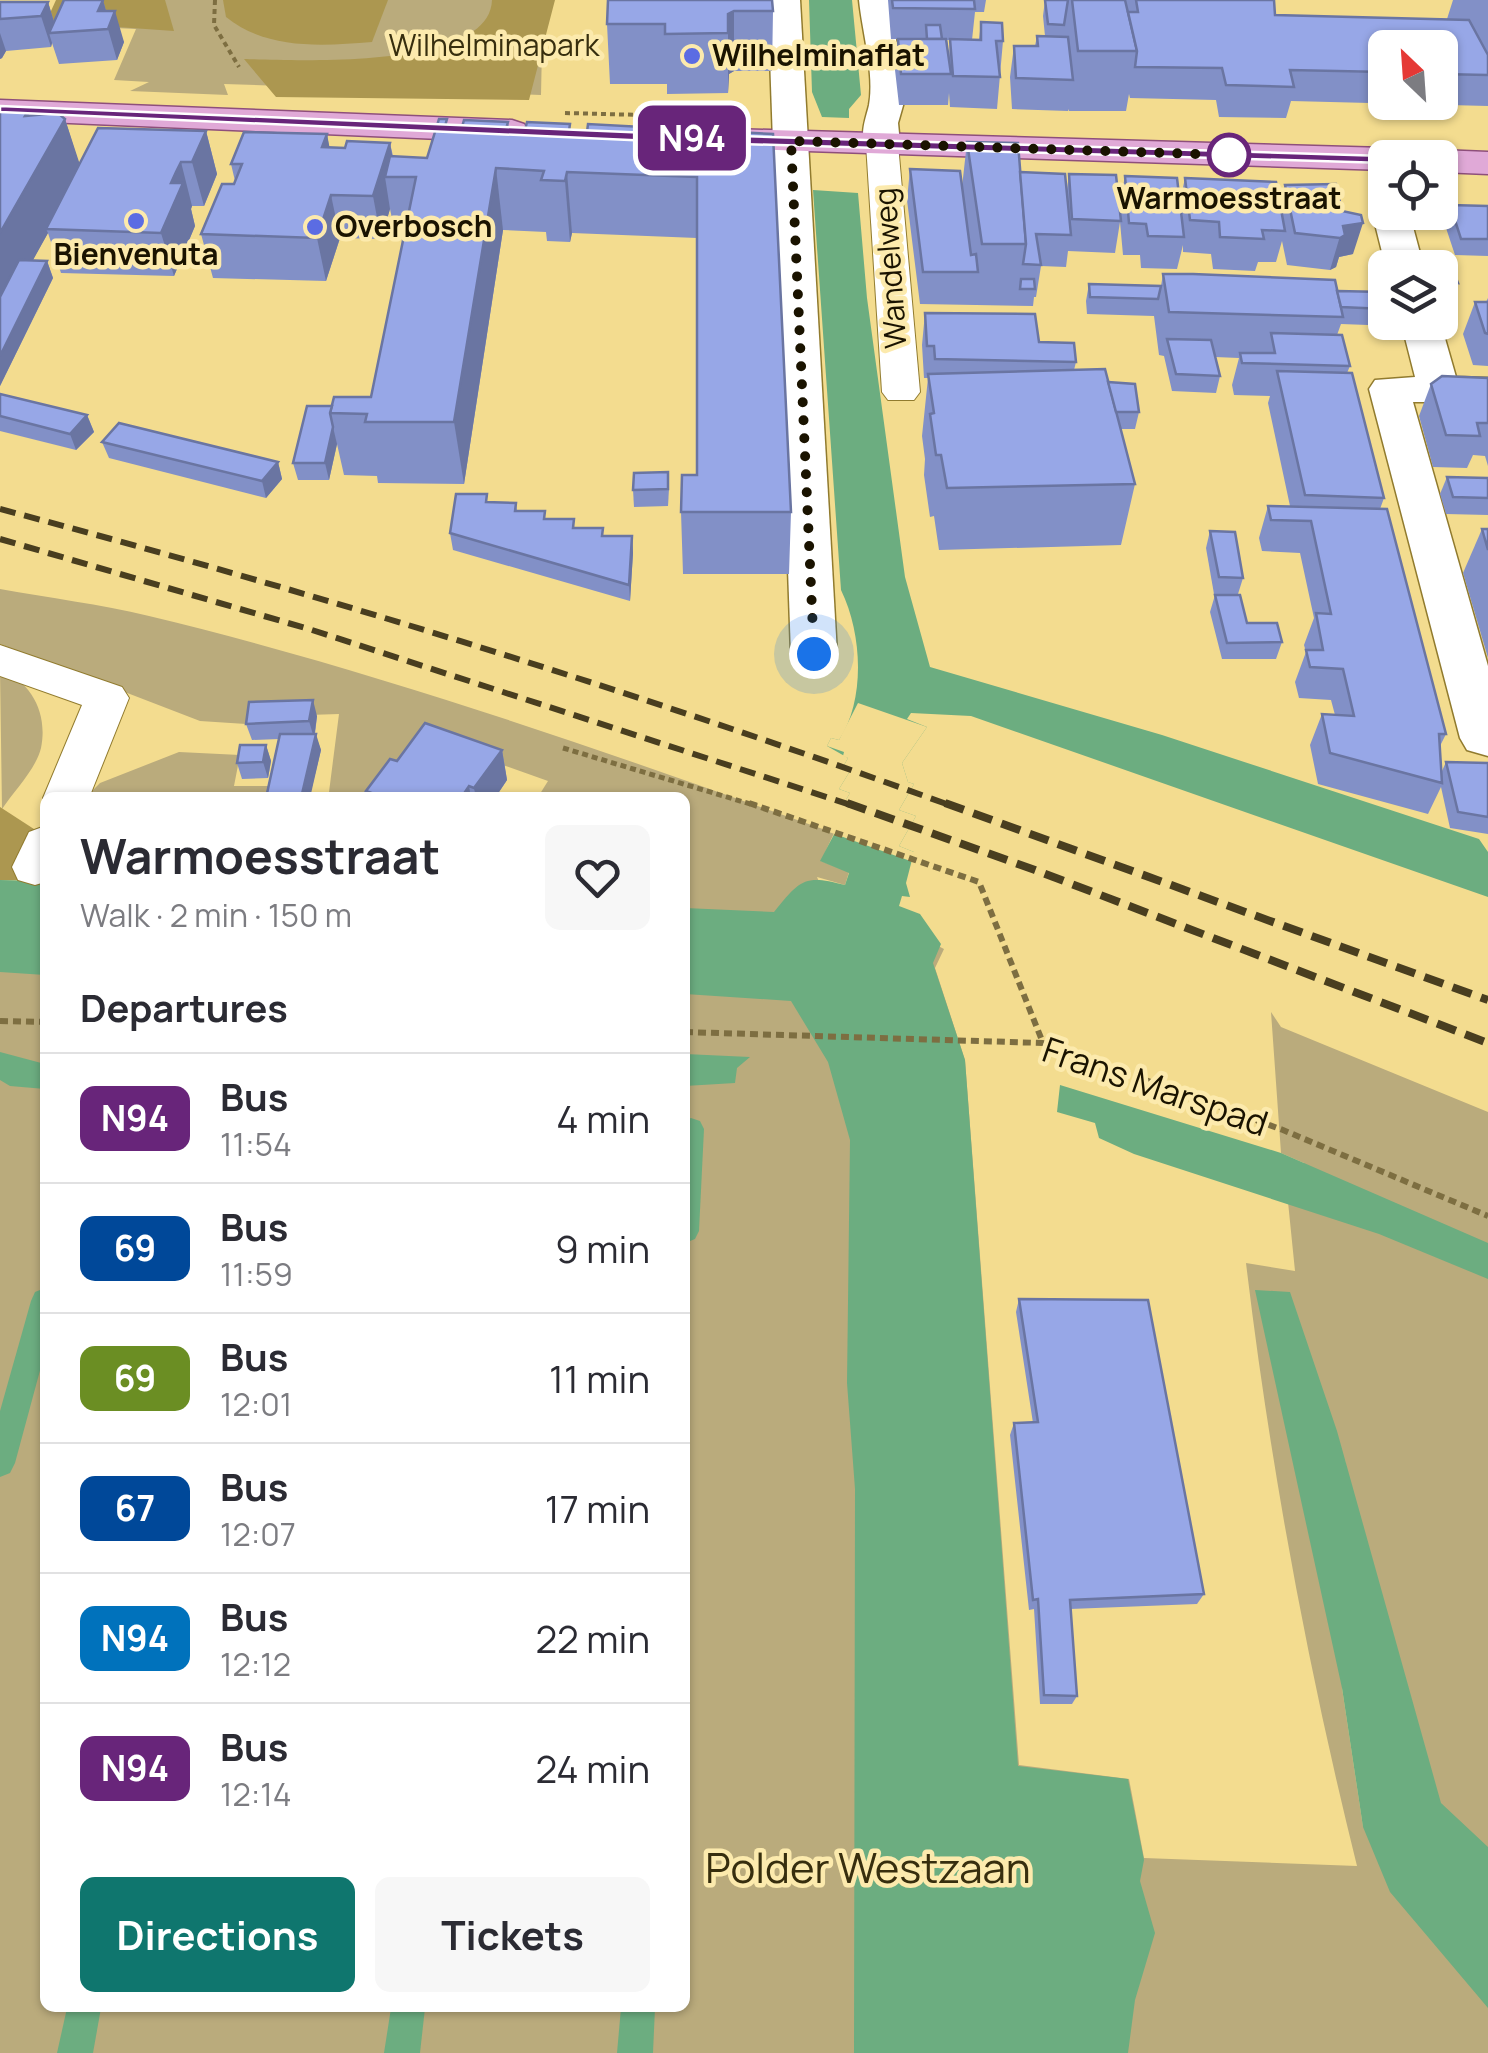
<!DOCTYPE html>
<html lang="en">
<head>
<meta charset="utf-8">
<style>
	:root { --surface:#fff; --page:#f7f7f7; --text:#2b2b33; --muted:#7c7c81; --line:#e1e1e2; --accent:#0f766e }
	body { margin:0; font-family:Manrope,sans-serif; background:var(--page); color:var(--text); height:100vh; display:flex; flex-direction:column; font-size:38px; white-space:nowrap }
	* { box-sizing:border-box; margin:0 }
	p { font-size:32px; color:var(--muted) }
	.icon { flex:none; width:55px; height:55px; fill:none; stroke:currentColor; stroke-width:2; stroke-linecap:round; stroke-linejoin:round }
	.map { position:relative; flex:1; overflow:hidden }
	.side { position:absolute; left:40px; top:792px; width:650px; height:1220px; display:flex; flex-direction:column; background:var(--surface); border-radius:15px; box-shadow:0 2px 8px #0004 }
	.side>* { flex:none }
	.badge { padding:0 20px; border-radius:15px; font-size:35px; line-height:65px }
	.needle { width:65px; rotate:335deg }
	.tools { position:absolute; left:1368px; top:30px; display:grid; gap:20px }
	.tools a { display:grid; place-items:center; width:90px; height:90px; border-radius:15px; background:var(--surface); box-shadow:0 2px 8px #0004; font-size:50px }
	.you { position:absolute; width:50px; height:50px; margin:-25px; border:8px solid #fff; border-radius:50%; background:#1a73e8; box-shadow:0 0 0 15px #1a73e833 }
	.map>.badge { position:absolute; translate:-50% -50%; box-shadow:0 0 0 5px #fff }
	h2 { padding:0 40px; font-size:38px; line-height:90px }
	.round { display:grid; place-items:center; flex:none; width:105px; height:105px; border-radius:15px; background:var(--page) }
	.headline { display:flex; align-items:center; justify-content:space-between; height:170px; padding:0 40px }
	h1 { font-size:48px; font-weight:700; line-height:75px }
	.primary-button { display:flex; gap:20px; margin-top:auto; padding:20px 40px }
	.primary-button a { flex:1; height:115px; border-radius:15px; background:var(--accent); color:#fff; font-size:40px; font-weight:700; line-height:115px; text-align:center }
	.primary-button a+a { background:var(--page); color:var(--text) }
	ul { padding:0; list-style:none }
	li { display:flex; align-items:center; gap:30px; height:130px; padding:0 40px; border-top:2px solid var(--line) }
	li div { flex:1 }
	li b { display:block; font-size:38px }
	li em { font-style:normal }
	li .badge { min-width:110px; font-weight:700; text-align:center }
	.map>svg:first-child { display:block }
	.green { fill:#baab7c; fill-rule:evenodd }
	.forest { fill:#ac9750 }
	.water { fill:#6cad80 }
	.pier { fill:#f3dc8f }
	.lines { fill:none; stroke-linecap:round; stroke-linejoin:round }
	.stream { fill:#6cad80; fill-rule:evenodd }
	.lane-casing { stroke:#917b2e; stroke-width:2 }
	.street-casing { stroke:#917b2e; stroke-width:3 }
	.primary-casing { stroke:#8e4f7b; stroke-width:3 }
	.path-far2 { stroke:#7d6e41; stroke-width:4; stroke-dasharray:5 4; stroke-linecap:butt }
	.path-far1 { stroke:#7d6e41; stroke-width:5; stroke-dasharray:6 4; stroke-linecap:butt }
	.path { stroke:#7d6e41; stroke-width:6; stroke-dasharray:8 5; stroke-linecap:butt }
	.lane { fill:#fff; fill-rule:evenodd }
	.street { fill:#fff; fill-rule:evenodd }
	.primary { fill:#e0a9d7; fill-rule:evenodd }
	.rail-far1 { stroke:#493e1f; stroke-width:6; stroke-dasharray:16 9; stroke-linecap:butt }
	.rail { stroke:#493e1f; stroke-width:8; stroke-dasharray:20 10; stroke-linecap:butt }
	.wall { fill:#8290c7; fill-rule:evenodd }
	.shaded-wall { fill:#6a75a2 }
	.building { fill:#97a7e7; stroke:#6a75a2; stroke-width:2.5 }
	.line { fill:#68257a; stroke:#fff; stroke-width:2.5 }
	.walk { stroke:#1a1300; stroke-width:10; stroke-dasharray:0 18 }
	.poi-dot { fill:#5b6ce3; stroke:#fceaad; stroke-width:4 }
	.stop-dot { fill:#fff; stroke:#68257a; stroke-width:5 }
	.labels { text-anchor:middle; stroke-width:9; stroke-linejoin:round; paint-order:stroke }
	.far-park-label { font-size:30px; fill:#372e0e; stroke:#fceaad }
	.far-poi-label { font-size:30px; font-weight:bold; fill:#1a1300; stroke:#fceaad; text-anchor:start }
	.far-stop-label { font-size:30px; font-weight:bold; fill:#1a1300; stroke:#fceaad }
	.far-street-label { font-size:30px; fill:#1a1300; stroke:#fceaad }
	.street-label { font-size:35px; fill:#1a1300; stroke:#fceaad }
	.near-park-label { font-size:42px; fill:#372e0e; stroke:#fceaad }
</style>
</head>
<body>
<div class="map">
<svg width="1488" height="2053" viewBox="0 0 1488 2053">
	<rect width="100%" height="100%" fill="#f3dc8f"/>
	<g class="green">
		<path d="M63,0H543L541,95L224,84L228,95L130,91L149,82L114,80L136,29L52,25Z"/>
		<path d="M0,589C49,598 100,604 149,616C382,672 609,753 834,833L821,861L849,872L845,885L817,877L820,884L944,949L935,968L965,1060L1019,1765L1129,1779L1144,1858L1357,1866C1308,1669 1270,1465 1246,1263L1295,1271L1287,1192L1304,1163L1281,1153L1271,1012L1281,1027L1488,1112V2053H0V891L45,888V2008H685V798L538,797L548,781L427,738L379,797H346L329,792L339,714L248,717L246,724L200,721L0,644ZM1345,1459L1363,1827L1342,1688Z"/>
		<path d="M0,670C32,682 48,714 41,748C36,769 14,791 2,809Z"/>
		<path d="M179,752L240,755L234,786H270L267,797L85,798L100,783Z"/>
	</g>
	<g class="forest">
		<path d="M56,0H165L174,31L46,22Z"/>
		<path d="M223,0H388L372,42C321,46 267,50 226,17Z"/>
		<path d="M492,0H555L529,100L276,97L244,59C292,60 490,71 492,0Z"/>
		<path d="M0,807L37,831L20,880H0Z"/>
	</g>
	<g class="water">
		<path d="M809,0H852L861,95L849,109V118L822,117L812,92Z"/>
		<path d="M813,190L858,193L867,298L905,577L930,667L1162,735L1479,839L1488,852V897L971,716L911,713L907,719L927,727L902,763L908,782L914,784L899,810L916,816L899,846L914,852L906,883L910,897L902,896L899,906L920,914L941,944L933,963L965,1060L1018,1766L1128,1779L1144,1860L1140,1881L1155,1933L1135,2000L1128,2053H854L855,1489L847,1383L850,1140L828,1062L791,1001L685,994V908L774,912C800,880 804,874 845,885L849,873L820,861L849,806L844,803L850,793L839,789L850,771L843,767L848,758L827,746L831,738L839,740C865,701 863,635 841,590Z"/>
		<path d="M0,880L45,881V975L0,972Z"/>
		<path d="M0,1052L45,1064V1089L10,1086L0,1080Z"/>
		<path d="M685,1054L750,1057L737,1068L735,1083L685,1086Z"/>
		<path d="M1060,1085L1281,1153L1488,1243V1279L1379,1234L1134,1154L1099,1138L1095,1123L1057,1112Z"/>
		<path d="M1255,1290L1290,1292L1337,1431L1441,1803L1488,1847V2008L1390,1892L1363,1827L1342,1688Z"/>
	</g>
	<path class="pier" d="M858,703L927,727L902,763L908,782L914,784L899,810L916,816L899,846L919,854L916,863L829,832L849,806L844,803L850,793L839,789L850,771L843,767L848,758L843,756L844,752L827,746L831,738L839,740Z"/>
	<g class="lines">
		<g class="stream">
			<path d="M691,1118L700,1121L704,1129L699,1231L695,1239L685,1243V1120Z"/>
			<path d="M45,1288V1352L15,1463L10,1473L0,1477V1411L31,1301L35,1292Z"/>
			<path d="M67,2008H101L93,2053H57Z"/>
			<path d="M391,2008H425L420,2053H384Z"/>
			<path d="M621,2008H655L653,2053H617Z"/>
		</g>
		<g class="lane-casing">
			<g id="lane">
				<path d="M882,134L898,144L920,392L914,400H888L882,392L866,144Z"/>
				<path d="M0,645L122,687L129,698L89,798H43L82,705L0,676Z"/>
				<path d="M45,826V882L35,885L18,880L12,867L29,832Z"/>
			</g>
		</g>
		<g class="street-casing">
			<g id="street">
				<path d="M768,0H800L837,654L831,666L814,670L797,666L791,654Z"/>
				<path d="M859,0H891L904,102L898,123L900,144L895,152H869C858,136 865,122 869,105C875,75 862,31 859,0Z"/>
				<path d="M1385,202V212H1409L1424,268H1386L1372,212Z"/>
				<path d="M1440,321L1456,377L1488,378V402H1413L1488,666V756L1467,750L1460,738L1369,389L1375,380L1415,377L1401,322Z"/>
			</g>
		</g>
		<g class="primary-casing">
			<g id="primary">
				<path d="M0,100L512,120L524,124L530,131L524,138L512,142L0,120Z"/>
				<path d="M698,128L1385,148L1402,158H1385V170L685,147L680,139L685,131Z"/>
				<path d="M1440,150L1488,152V174L1440,172V158H1424Z"/>
			</g>
		</g>
		<g class="path-far2">
			<path d="M215,0L214,25L239,67"/>
			<path d="M565,113L643,115"/>
		</g>
		<path class="path-far1" d="M563,748L757,806"/>
		<g class="path">
			<path d="M749,803L979,882L1043,1043"/>
			<path d="M0,1021L45,1022"/>
			<path d="M685,1032L1043,1043L1283,1130L1488,1216"/>
		</g>
		<use href="#lane" class="lane"/>
		<use href="#street" class="street"/>
		<use href="#primary" class="primary"/>
		<g class="rail-far1">
			<path d="M0,509C321,594 640,693 952,806"/>
			<path d="M0,539L312,630L854,806"/>
		</g>
		<g class="rail">
			<path d="M847,803L1035,870L1488,1043"/>
			<path d="M945,803L1488,1000"/>
		</g>
	</g>
	<g class="wall">
		<path d="M103,0L106,11L124,42L117,60L59,64L52,43L51,47L6,51L2,58L0,59V2H48L54,22Z"/>
		<path d="M608,0L773,11L772,71H734L729,74L728,93L667,94V84H610L607,24Z"/>
		<path d="M888,0H986L984,12H975L972,40H979L981,22L1003,41L997,109L950,107L949,93L948,105H899L895,70L898,39H914H891ZM947,40H950L949,57Z"/>
		<path d="M1045,0H1274L1275,15L1447,19L1453,0H1488V106L1291,101L1286,118L1219,117L1216,100L1130,98L1129,94L1126,111H1069L1068,109V111L1012,109L1010,77L1014,46H1035L1037,36H1045L1043,16ZM1385,48H1440V102H1385Z"/>
		<path d="M29,115L65,119L79,164L206,131L217,174L204,206H192L191,209L195,226L174,276L61,273L48,233L32,261H47L53,278L0,386Z"/>
		<path d="M508,122L509,129L773,134L791,512L789,574H683L681,512L697,475V238L572,233L570,242L547,241L546,232L503,230L464,484L378,483L377,476L344,475L337,444L329,480H298L293,463L332,407L371,397L404,238H396L390,209L381,239L340,238L326,281L213,278L201,234L235,181L231,164L327,134L329,147L345,148L390,143L393,156L427,158L448,127H462Z"/>
		<path d="M967,142L1020,172L1067,190L1069,174L1119,207L1125,176L1180,201L1185,178L1280,205L1285,185L1336,184L1353,254L1339,257L1336,267L1330,270L1287,265L1282,241L1276,262H1258L1255,271L1213,269L1211,254L1183,252V245L1177,269L1141,268L1140,255H1123L1120,222L1115,253L1068,251L1066,267L1041,266L1036,297H1034L1033,306L920,304L907,200L910,169L962,187Z"/>
		<path d="M1450,205L1488,206V256L1455,255L1444,222Z"/>
		<path d="M1443,272L1458,283L1452,300L1440,299V280Z"/>
		<path d="M1163,274L1337,291L1385,292V322H1396L1395,326L1341,324L1337,335L1350,366L1347,373L1384,498L1380,509L1446,734L1440,746L1442,771L1446,762L1488,763V834L1450,828L1441,787L1428,814L1318,784L1310,745L1322,714L1335,715L1331,700L1299,698L1295,682L1306,652L1304,645L1314,618L1300,553L1262,551L1259,538L1268,506H1290L1268,403L1270,396L1234,395L1232,385L1239,358L1215,357L1220,376L1216,393L1172,391L1164,356L1159,355L1154,316L1087,314L1086,301L1089,284L1161,286Z"/>
		<path d="M1488,298V366L1473,365L1463,334L1475,302H1486Z"/>
		<path d="M925,313L1039,342L1076,362L1074,370L1108,382L1139,412L1135,429H1120L1135,484L1121,545L939,550L934,516L930,517L924,475L925,459L922,436L928,378H924L922,345Z"/>
		<path d="M1488,378V466L1485,456L1473,455L1467,468L1433,467L1419,416L1431,384Z"/>
		<path d="M0,394L87,415L94,432L76,450L0,431Z"/>
		<path d="M102,442L278,462L282,479L266,498L109,458Z"/>
		<path d="M1447,477L1488,478V515L1446,514L1440,494Z"/>
		<path d="M669,489L668,506L634,507L633,490Z"/>
		<path d="M488,502L516,503L517,511L603,536H632L633,553L630,601L453,550L450,533Z"/>
		<path d="M1482,529H1488V658L1463,573Z"/>
		<path d="M1210,531L1243,578L1238,594H1214L1206,548Z"/>
		<path d="M1215,595L1247,623L1282,642L1276,659H1222L1210,612Z"/>
		<path d="M317,716L315,734L321,750L310,795L279,739L252,740L246,724Z"/>
		<path d="M266,745L271,761L268,778L242,779L237,763Z"/>
		<path d="M502,750L507,780L495,798H367L366,791L397,761Z"/>
		<path d="M1019,1299L1204,1594L1197,1604L1070,1609L1077,1696L1072,1704H1040L1034,1609L1029,1610L1010,1435L1014,1423H1033L1016,1312Z"/>
	</g>
	<g class="shaded-wall">
		<path d="M103,0L110,25L115,11L124,42L117,60L108,29L98,11Z"/>
		<path d="M48,2L57,32L49,33L52,43L51,47L41,16Z"/>
		<path d="M734,11V71L729,74L728,93V14Z"/>
		<path d="M0,33L6,51L2,58L0,59Z"/>
		<path d="M28,111L43,158L65,119L82,171L46,229L48,233L0,320V233L25,116Z"/>
		<path d="M206,131L217,174L204,206L192,162Z"/>
		<path d="M327,134L335,177L322,147Z"/>
		<path d="M390,143L396,177H385L390,209L381,239L373,196Z"/>
		<path d="M181,162L192,206L191,209L195,226L174,276L161,233L171,183Z"/>
		<path d="M496,168L503,230L464,484L454,422Z"/>
		<path d="M567,172L572,233L570,242L565,181Z"/>
		<path d="M331,195L340,238L326,281L317,238Z"/>
		<path d="M1363,223L1353,254L1339,257L1336,267L1330,270L1343,226Z"/>
		<path d="M47,261L53,278L0,386V356Z"/>
		<path d="M87,415L94,432L76,450L70,434Z"/>
		<path d="M333,427L337,444L329,480L325,463Z"/>
		<path d="M278,462L282,479L266,498L262,481Z"/>
		<path d="M632,536L633,553L630,601L629,585Z"/>
		<path d="M313,700L317,716L314,738L309,721Z"/>
		<path d="M316,734L321,750L310,798L302,794Z"/>
		<path d="M266,745L271,761L268,778L263,762Z"/>
		<path d="M502,750L507,780L495,798H476L474,788Z"/>
		<path d="M469,786L471,798H461Z"/>
	</g>
	<g class="building">
		<path d="M64,0H103L98,11H115L108,29L49,33Z"/>
		<path d="M608,0H772L773,11H734L728,14V33L665,34V24H607Z"/>
		<path d="M892,0H974L975,9L893,8Z"/>
		<path d="M1045,0H1068L1064,25L1048,24Z"/>
		<path d="M1072,0H1125L1137,51H1078Z"/>
		<path d="M1136,0H1274L1275,15L1469,20L1488,55V75L1440,74V48H1385V72L1290,70L1294,87L1226,85L1222,68L1135,67L1137,51L1128,12H1138Z"/>
		<path d="M0,2H48L41,16L0,19Z"/>
		<path d="M981,22L1002,23L1003,41H996L1000,77L953,76L950,39L981,40Z"/>
		<path d="M926,25H940L942,39H927Z"/>
		<path d="M1037,36L1068,37L1073,80L1016,78L1014,46H1038Z"/>
		<path d="M898,39H946L951,74H901Z"/>
		<path d="M1,110L28,111L25,116L58,113L65,119L0,233V113Z"/>
		<path d="M439,119H447L445,126L462,127L464,120L508,122L506,129L525,130L527,122L570,124L569,131L587,132L588,124L773,134L791,512H681L682,475H697V177L567,172L565,181L541,180L544,171L496,168L454,422H365L367,414L330,413L334,397H371L416,177H385L390,156L427,158Z"/>
		<path d="M98,128L206,131L192,162H181L176,172L171,183H183L161,233L46,229Z"/>
		<path d="M244,132L327,134L322,147L345,148L347,141L390,143L373,196L331,195L317,238L201,234L222,184H234L242,164H231Z"/>
		<path d="M967,142L1018,143L1026,244H982Z"/>
		<path d="M910,169L960,171L971,255L976,254L978,272H923Z"/>
		<path d="M1020,172L1065,174L1071,235L1036,234L1041,265L1023,264L1026,244Z"/>
		<path d="M1069,174L1116,175L1121,221L1072,219Z"/>
		<path d="M1125,176L1177,178L1184,237L1148,236L1146,224L1129,223Z"/>
		<path d="M1185,178L1276,182L1285,231L1262,230L1264,239L1220,237L1219,222L1190,220Z"/>
		<path d="M1336,184L1342,211L1361,215L1363,223L1343,226L1345,235L1340,238L1295,233L1285,185Z"/>
		<path d="M1450,205L1488,206V239H1461Z"/>
		<path d="M19,260L47,261L0,356V297Z"/>
		<path d="M1443,272L1454,273L1458,283L1446,282Z"/>
		<path d="M1163,274H1193L1335,280L1343,317L1169,312Z"/>
		<path d="M1021,279H1034L1035,289H1020Z"/>
		<path d="M1089,284L1161,286L1158,299L1090,297Z"/>
		<path d="M1337,291L1385,292V309L1341,307Z"/>
		<path d="M1475,302H1488V334L1485,333Z"/>
		<path d="M925,313L1035,314L1039,342L1074,343L1076,362L935,359L934,346H927Z"/>
		<path d="M1271,333L1342,335L1350,366L1242,363L1240,353H1275Z"/>
		<path d="M1167,339L1211,340L1220,376L1176,374Z"/>
		<path d="M1105,369L1135,484L947,488L941,455H936L930,414L934,413L928,374Z"/>
		<path d="M1277,371L1352,373L1384,498L1305,495Z"/>
		<path d="M1442,376L1488,378V423H1477L1480,436L1446,435L1431,384Z"/>
		<path d="M1108,382L1135,384L1139,412H1116Z"/>
		<path d="M0,394L87,415L70,434L0,416Z"/>
		<path d="M307,406H332L330,413L333,427L325,463H293Z"/>
		<path d="M119,423L278,462L262,481L102,442Z"/>
		<path d="M668,472V489L633,490L634,473Z"/>
		<path d="M1447,477L1488,478V498L1453,497Z"/>
		<path d="M456,494H487L486,502L516,503L515,511H545L544,519H574L573,528H603L602,536H632L629,585L450,533Z"/>
		<path d="M1268,506L1387,509L1446,734H1439L1442,783L1330,753L1322,714L1354,716L1343,669L1310,667L1306,650H1323L1316,613L1331,614L1311,521L1271,520Z"/>
		<path d="M1482,529H1488V550Z"/>
		<path d="M1210,531L1235,532L1243,578L1219,577Z"/>
		<path d="M1215,595H1240L1247,623H1277L1282,642L1227,643Z"/>
		<path d="M313,700L309,721L246,724L249,702Z"/>
		<path d="M425,723L502,750L474,788L469,786L461,798H385L366,791L390,759L397,761Z"/>
		<path d="M280,734H316L302,794L311,795L310,798H266Z"/>
		<path d="M240,745H266L263,762L237,763Z"/>
		<path d="M1446,762L1488,763V817L1458,812Z"/>
		<path d="M1019,1299L1148,1300L1204,1594L1070,1600L1077,1696L1044,1695L1038,1599L1033,1600L1014,1423L1038,1422Z"/>
	</g>
	<path class="line" d="M0,106L674,134L1385,156L1391,159L1385,163L674,142L0,112Z"/>
	<g class="lines">
		<path class="walk" d="M814,654L791,141L1229,155"/>
	</g>
	<g class="poi-dot">
		<circle cx="692" cy="56" r="10"/>
		<circle cx="136" cy="221" r="10"/>
		<circle cx="315" cy="227" r="10"/>
	</g>
	<circle class="stop-dot" cx="1229" cy="155" r="20"/>
	<g class="labels">
		<g class="far-park-label">
			<text x="494" y="56">Wilhelminapark</text>
		</g>
		<g class="far-poi-label">
			<text x="712" y="66">Wilhelminaflat</text>
			<text x="335" y="237">Overbosch</text>
			<text x="136" y="265" text-anchor="middle">Bienvenuta</text>
		</g>
		<g class="far-stop-label">
			<text x="1229" y="209">Warmoesstraat</text>
		</g>
		<g class="far-street-label">
			<text transform="translate(891 268) rotate(-94)" y="10">Wandelweg</text>
		</g>
		<g class="street-label">
			<text transform="translate(1155 1087) rotate(19)" y="12">Frans Marspad</text>
		</g>
		<g class="near-park-label">
			<text x="868" y="1883">Polder Westzaan</text>
		</g>
	</g>
</svg>
<div class="tools">
<a><svg class="needle" viewBox="-14 -14 28 28"><path d="M0-13l5 13h-10z" fill="#e53935"/><path d="M0 13l5-13h-10z" fill="#7c7c81"/></svg></a>
<a><svg class="icon" aria-label="locate" viewBox="0 0 24 24"><circle cx="12" cy="12" r="6"/><path d="M12 2v4M12 18v4M2 12h4M18 12h4"/></svg></a>
<a><svg class="icon" aria-label="layers" viewBox="0 0 24 24"><path d="M12 4l9 5-9 5-9-5zM3 14l9 5 9-5"/></svg></a>
</div>
<div class="you" style="left:814px;top:654px"></div>
<b class="badge" style="left:692px;top:138px;background:#68257a;color:#fff">N94</b>
<section class="side">
<div class="headline"><div><h1>Warmoesstraat</h1><p>Walk · 2 min · 150 m</p></div><a class="round"><svg class="icon" aria-label="heart" viewBox="0 0 24 24"><path d="M12 20l-8-8c-3-5 5-10 8-4 3-6 11-1 8 4z"/></svg></a></div>
<h2>Departures</h2>
<ul>
<li><span class="badge" style="background:#68257a;color:#fff">N94</span><div><b>Bus</b><p>11:54</p></div><em>4 min</em></li>
<li><span class="badge" style="background:#004899;color:#fff">69</span><div><b>Bus</b><p>11:59</p></div><em>9 min</em></li>
<li><span class="badge" style="background:#6b8e23;color:#fff">69</span><div><b>Bus</b><p>12:01</p></div><em>11 min</em></li>
<li><span class="badge" style="background:#004899;color:#fff">67</span><div><b>Bus</b><p>12:07</p></div><em>17 min</em></li>
<li><span class="badge" style="background:#0072bc;color:#fff">N94</span><div><b>Bus</b><p>12:12</p></div><em>22 min</em></li>
<li><span class="badge" style="background:#68257a;color:#fff">N94</span><div><b>Bus</b><p>12:14</p></div><em>24 min</em></li>
</ul>
<div class="primary-button"><a>Directions</a><a>Tickets</a></div>
</section>
</div>
</body>
</html>
